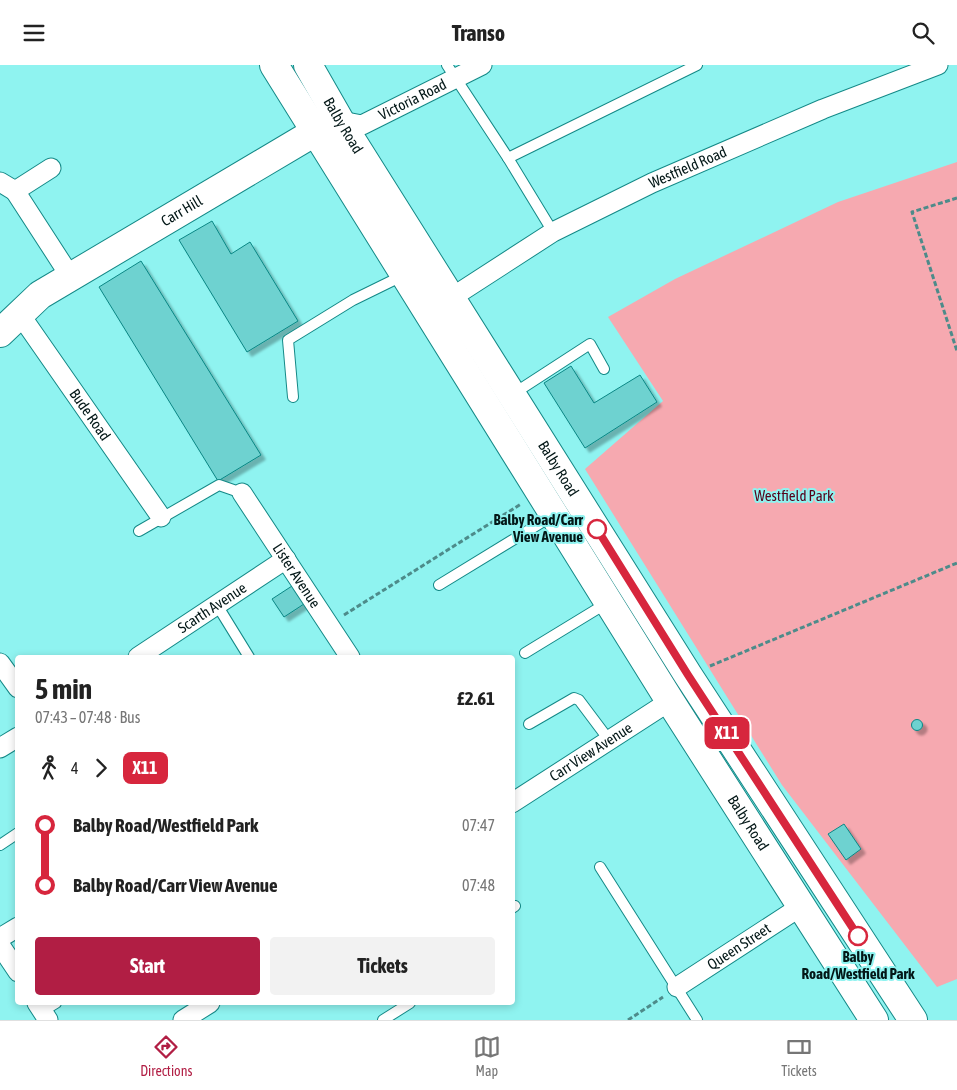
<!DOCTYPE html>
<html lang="en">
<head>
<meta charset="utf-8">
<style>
	:root { --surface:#fff; --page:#f2f2f2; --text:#222; --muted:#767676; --line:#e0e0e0; --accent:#b11e44 }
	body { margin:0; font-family:"Asap Condensed",sans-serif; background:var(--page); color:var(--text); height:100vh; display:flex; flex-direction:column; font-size:19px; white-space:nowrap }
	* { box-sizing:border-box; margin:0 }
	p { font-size:16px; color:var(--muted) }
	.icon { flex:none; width:28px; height:28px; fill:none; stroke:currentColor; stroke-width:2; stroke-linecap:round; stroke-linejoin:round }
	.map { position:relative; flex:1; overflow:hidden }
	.details { position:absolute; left:15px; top:590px; width:500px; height:350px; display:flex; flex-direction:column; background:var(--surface); border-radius:5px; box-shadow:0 2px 8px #0003 }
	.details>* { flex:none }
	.badge { padding:0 10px; border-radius:8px; font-size:18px; line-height:32px }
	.map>.badge { position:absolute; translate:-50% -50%; box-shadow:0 0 0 2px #fff }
	.legs { display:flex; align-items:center; gap:8px; height:55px; padding:0 20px; font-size:16px }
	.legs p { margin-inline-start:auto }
	.overview { display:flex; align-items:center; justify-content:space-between; height:85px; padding:0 20px }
	h1 { font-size:28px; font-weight:700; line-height:38px }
	.button { display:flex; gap:10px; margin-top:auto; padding:10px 20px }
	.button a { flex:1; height:58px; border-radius:5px; background:var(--accent); color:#fff; font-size:20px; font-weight:700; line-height:58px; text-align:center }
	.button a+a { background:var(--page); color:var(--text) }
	ul { padding:0 20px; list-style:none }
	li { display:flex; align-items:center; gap:18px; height:60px; font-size:19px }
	li i { display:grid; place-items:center; width:8px; height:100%; margin:0 6px; background:currentColor }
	li i::after { content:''; width:12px; height:12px; margin:-6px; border:4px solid; border-radius:50%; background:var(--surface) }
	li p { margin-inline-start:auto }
	li:first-child i { background:linear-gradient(#0000 50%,currentColor 0) }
	li:last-child i { background:linear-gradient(currentColor 50%,#0000 0) }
	header { display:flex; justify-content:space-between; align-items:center; height:65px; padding:0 20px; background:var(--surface); font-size:22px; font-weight:700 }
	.tabs { display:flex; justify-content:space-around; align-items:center; height:70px; border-top:1px solid var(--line); background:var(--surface); font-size:14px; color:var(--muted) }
	.tabs a { display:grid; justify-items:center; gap:2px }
	.tabs .selected { color:var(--accent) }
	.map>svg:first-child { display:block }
	.green { fill:#f6a9b0 }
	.building { fill:#6ed2d0; stroke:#0a8684; filter:url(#shadow) }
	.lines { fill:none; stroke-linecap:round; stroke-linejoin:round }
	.lane-casing { stroke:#148987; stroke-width:12 }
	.street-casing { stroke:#148987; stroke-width:21 }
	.secondary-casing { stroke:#148987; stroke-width:30 }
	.primary-casing { stroke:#148987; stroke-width:30 }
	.path { stroke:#4d8b8a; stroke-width:3; stroke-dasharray:5 2.5; stroke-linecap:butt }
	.lane { stroke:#fff; stroke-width:10 }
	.street { stroke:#fff; stroke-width:19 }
	.secondary { stroke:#fff; stroke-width:28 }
	.primary { stroke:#fff; stroke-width:28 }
	.line-1-casing { stroke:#fff; stroke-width:11 }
	.line-1 { stroke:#d7263d; stroke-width:8 }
	.stop-1-dot { fill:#fff; stroke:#d7263d; stroke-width:2.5 }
	.labels { text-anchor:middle; stroke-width:4; stroke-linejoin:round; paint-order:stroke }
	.street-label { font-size:15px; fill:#031717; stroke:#8ff3f0 }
	.park-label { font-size:15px; fill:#56011a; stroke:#8ff3f0 }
	.stop-label { font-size:15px; font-weight:bold; fill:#031717; stroke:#8ff3f0; text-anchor:end }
</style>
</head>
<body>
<header><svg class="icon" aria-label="menu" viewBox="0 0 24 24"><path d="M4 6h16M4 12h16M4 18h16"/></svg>Transo<svg class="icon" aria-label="search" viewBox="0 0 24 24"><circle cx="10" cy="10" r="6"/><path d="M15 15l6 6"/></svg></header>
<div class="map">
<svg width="957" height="955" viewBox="0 0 957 955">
	<defs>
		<filter id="shadow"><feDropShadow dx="4.5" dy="4.5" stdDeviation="1" flood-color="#0004"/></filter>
	</defs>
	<rect width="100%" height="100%" fill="#8ff3f0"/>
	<path class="green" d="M957,97V914L937,922L782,720L585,404L663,336L608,252L675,214L838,137Z"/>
	<g class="building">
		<path d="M212,156L231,189L250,177L298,256L247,287L179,175Z"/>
		<path d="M141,196L261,390L218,416L99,222Z"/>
		<path d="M571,301L594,338L640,310L657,337L585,383L544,318Z"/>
		<path d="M292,521L304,539L284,552L272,534Z"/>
		<circle cx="917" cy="660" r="5.5"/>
		<path d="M844,759L861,784L846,795L828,769Z"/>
	</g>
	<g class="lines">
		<g class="lane-casing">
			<g id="lane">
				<path d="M447,0L508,93L553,167"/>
				<path d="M508,93L697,0"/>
				<path d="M513,329L590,279L604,304"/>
				<path d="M293,332L288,275L353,235L404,210"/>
				<path d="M139,466L219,420L242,428"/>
				<path d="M439,520L552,451"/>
				<path d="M217,540L249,592"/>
				<path d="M525,588L607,538"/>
				<path d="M529,659L574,633L579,635L609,675"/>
				<path d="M0,780L18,768"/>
				<path d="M600,802L697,955"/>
				<path d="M512,843L515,841"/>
				<path d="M43,946L56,938"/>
				<path d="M383,955L410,938"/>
			</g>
		</g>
		<g class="street-casing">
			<g id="street">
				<path id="s1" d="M341,56L362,60L482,0"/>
				<path d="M0,117L15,126L51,103"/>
				<path d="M15,126L70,211"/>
				<path id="s2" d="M451,233L553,167L652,118L823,44L938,0"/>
				<path id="s3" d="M19,248L161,452"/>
				<path id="s4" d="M242,428L350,592"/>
				<path id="s5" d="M138,592L286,494"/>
				<path d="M0,598L18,623"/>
				<path d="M0,683L18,672"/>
				<path id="s6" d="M512,738L670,636"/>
				<path d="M0,873L18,862"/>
				<path d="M0,880L18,907"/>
				<path id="s7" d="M677,922L800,842"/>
				<path d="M37,938L48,955"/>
				<path d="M183,955L210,938"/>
			</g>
		</g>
		<g class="secondary-casing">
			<g id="secondary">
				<path id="s8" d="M0,268L40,230L315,67L338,72"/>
			</g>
		</g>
		<g class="primary-casing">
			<g id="primary">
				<path id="s9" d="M274,0L670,636L874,955"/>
				<path id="s10" d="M308,0L344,63L688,610L913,955"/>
			</g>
		</g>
		<g class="path">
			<path d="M957,133L912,147L957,286"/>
			<path d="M344,550L521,439"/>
			<path d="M710,601L957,498"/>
			<path d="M628,955L663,932"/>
		</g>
		<use href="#lane" class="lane"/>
		<use href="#street" class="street"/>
		<use href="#secondary" class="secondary"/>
		<use href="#primary" class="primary"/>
	</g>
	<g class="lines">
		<g class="line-1-casing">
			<path id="line-1" d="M597,464L688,610L858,871"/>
		</g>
		<use href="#line-1" class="line-1"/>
	</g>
	<g class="stop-1-dot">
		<circle cx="597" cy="464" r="9"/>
		<circle cx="858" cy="871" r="9"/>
	</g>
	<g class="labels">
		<g class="street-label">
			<text dy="5" stroke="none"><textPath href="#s1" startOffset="78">Victoria Road</textPath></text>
			<text dy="5" stroke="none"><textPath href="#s10" startOffset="70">Balby Road</textPath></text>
			<text dy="5" stroke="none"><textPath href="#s2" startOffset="271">Westfield Road</textPath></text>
			<text dy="5" stroke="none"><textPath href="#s8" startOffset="220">Carr Hill</textPath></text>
			<text dy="5" stroke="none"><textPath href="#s3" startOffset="124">Bude Road</textPath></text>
			<text dy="5" stroke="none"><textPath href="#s10" startOffset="475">Balby Road</textPath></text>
			<text dy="5" stroke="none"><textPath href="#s4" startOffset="99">Lister Avenue</textPath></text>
			<text dy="5" stroke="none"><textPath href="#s5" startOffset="89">Scarth Avenue</textPath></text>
			<text dy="5" stroke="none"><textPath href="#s6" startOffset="94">Carr View Avenue</textPath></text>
			<text dy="5" stroke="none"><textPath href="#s9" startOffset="894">Balby Road</textPath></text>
			<text dy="5" stroke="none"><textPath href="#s7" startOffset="74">Queen Street</textPath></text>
		</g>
		<g class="park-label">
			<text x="794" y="436">Westfield Park</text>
		</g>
		<g class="stop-label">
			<text x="583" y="460">Balby Road/Carr<tspan x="583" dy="17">View Avenue</tspan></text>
			<text x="858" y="897" text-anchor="middle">Balby<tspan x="858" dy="17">Road/Westfield Park</tspan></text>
		</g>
	</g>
</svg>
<b class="badge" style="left:727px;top:668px;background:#d7263d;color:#fff">X11</b>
<section class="details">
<div class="overview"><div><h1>5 min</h1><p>07:43 – 07:48 · Bus</p></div><b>£2.61</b></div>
<div class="legs"><svg class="icon" aria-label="walk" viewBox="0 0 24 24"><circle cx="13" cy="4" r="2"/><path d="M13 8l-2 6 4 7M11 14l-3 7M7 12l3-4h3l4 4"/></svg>4<svg class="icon" aria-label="forward" viewBox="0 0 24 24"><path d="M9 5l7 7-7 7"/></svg><b class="badge" style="background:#d7263d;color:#fff">X11</b></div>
<ul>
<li><i style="color:#d7263d"></i><b>Balby Road/Westfield Park</b><p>07:47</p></li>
<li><i style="color:#d7263d"></i><b>Balby Road/Carr View Avenue</b><p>07:48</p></li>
</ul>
<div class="button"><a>Start</a><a>Tickets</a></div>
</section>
</div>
<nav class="tabs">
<a class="selected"><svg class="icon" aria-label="directions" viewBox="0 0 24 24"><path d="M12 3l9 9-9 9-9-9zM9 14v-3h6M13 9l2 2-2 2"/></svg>Directions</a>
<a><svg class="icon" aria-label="map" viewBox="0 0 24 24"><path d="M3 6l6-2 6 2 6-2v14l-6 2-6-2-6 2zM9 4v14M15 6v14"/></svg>Map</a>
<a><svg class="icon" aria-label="tickets" viewBox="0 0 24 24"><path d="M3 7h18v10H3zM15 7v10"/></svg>Tickets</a>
</nav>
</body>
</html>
